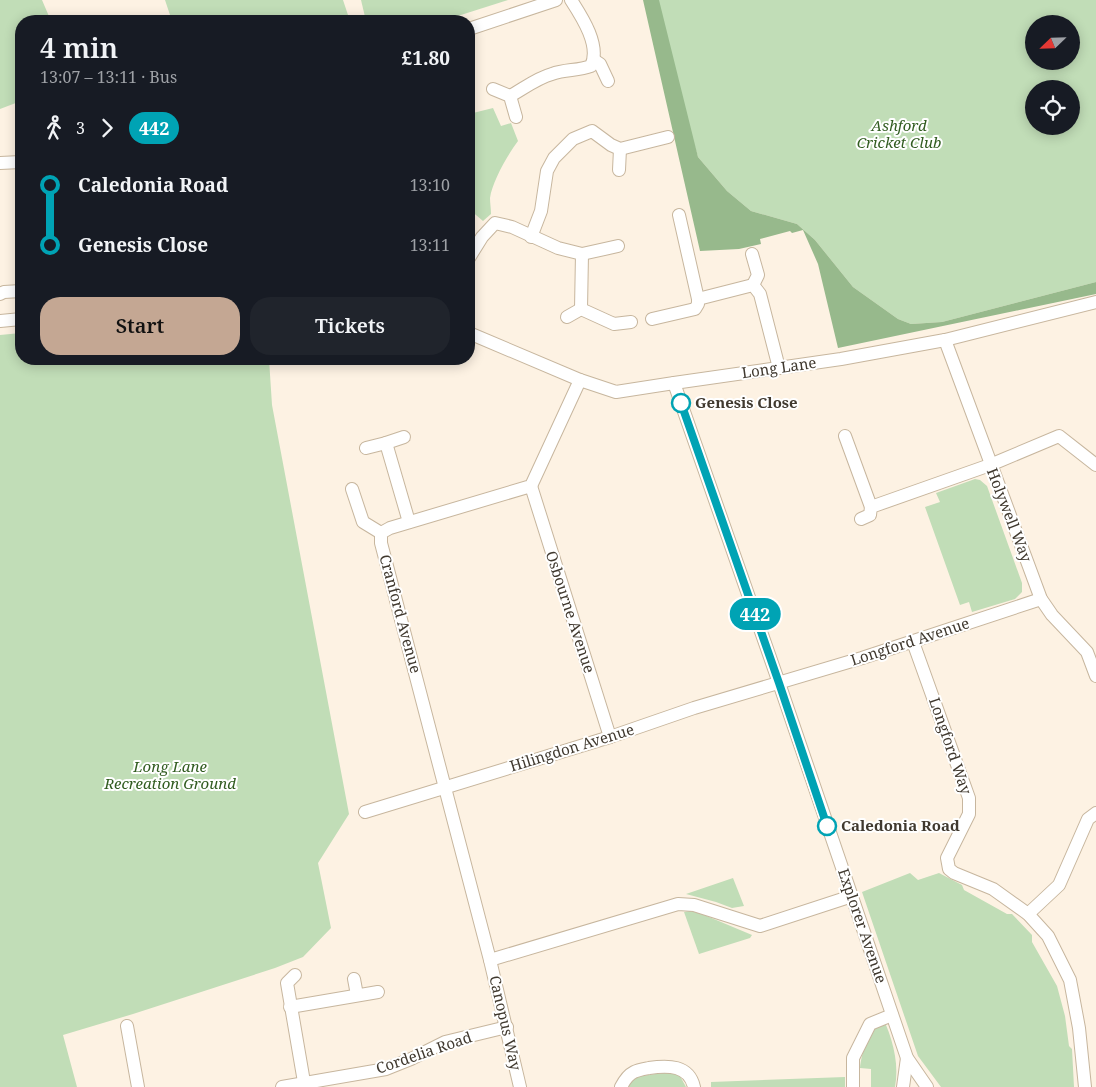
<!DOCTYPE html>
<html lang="en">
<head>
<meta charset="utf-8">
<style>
	:root { --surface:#171b24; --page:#20242c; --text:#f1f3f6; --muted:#9ea1a6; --accent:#c4a793 }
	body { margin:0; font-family:"Noto Serif",serif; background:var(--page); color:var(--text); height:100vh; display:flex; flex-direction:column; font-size:19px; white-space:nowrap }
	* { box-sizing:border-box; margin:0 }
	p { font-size:16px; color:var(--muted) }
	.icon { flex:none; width:28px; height:28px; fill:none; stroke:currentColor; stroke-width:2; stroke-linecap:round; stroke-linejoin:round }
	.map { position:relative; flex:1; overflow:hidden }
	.panel { position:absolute; left:15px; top:15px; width:460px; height:350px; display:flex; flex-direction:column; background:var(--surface); border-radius:20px; box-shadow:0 2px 12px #0003 }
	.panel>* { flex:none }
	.badge { padding:0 10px; border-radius:16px; font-size:18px; line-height:32px }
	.needle { width:32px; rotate:247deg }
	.tools { position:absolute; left:1025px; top:15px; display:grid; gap:10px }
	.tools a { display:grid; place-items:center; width:55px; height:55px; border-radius:50%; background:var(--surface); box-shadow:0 2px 12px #0003; font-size:25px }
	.map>.badge { position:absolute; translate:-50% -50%; box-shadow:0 0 0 2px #fff }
	.legs { display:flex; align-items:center; gap:8px; height:55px; padding:0 25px; font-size:16px }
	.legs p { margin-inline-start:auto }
	.summary { display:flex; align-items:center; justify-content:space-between; height:85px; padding:0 25px }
	h1 { font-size:28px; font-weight:600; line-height:38px }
	.primary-button { display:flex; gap:10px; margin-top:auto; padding:10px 25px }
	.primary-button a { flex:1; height:58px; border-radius:20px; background:var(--accent); color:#111; font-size:20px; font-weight:600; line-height:58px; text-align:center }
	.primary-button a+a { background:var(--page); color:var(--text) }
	ul { padding:0 25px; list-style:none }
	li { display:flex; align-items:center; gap:18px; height:60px; font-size:19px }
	li i { display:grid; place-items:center; width:8px; height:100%; margin:0 6px; background:currentColor }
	li i::after { content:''; width:12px; height:12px; margin:-6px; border:4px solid; border-radius:50%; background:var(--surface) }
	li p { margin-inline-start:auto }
	li:first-child i { background:linear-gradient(#0000 50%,currentColor 0) }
	li:last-child i { background:linear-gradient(currentColor 50%,#0000 0) }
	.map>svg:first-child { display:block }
	.green { fill:#c1ddb7; fill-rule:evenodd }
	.forest { fill:#97b98c }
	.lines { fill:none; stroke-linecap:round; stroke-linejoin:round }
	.minor-casing { stroke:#c7b69e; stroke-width:14 }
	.minor { stroke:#fff; stroke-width:12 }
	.line-1-casing { stroke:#fff; stroke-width:11 }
	.line-1 { stroke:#00a3b4; stroke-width:8 }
	.stop-1-dot { fill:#fff; stroke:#00a3b4; stroke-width:2.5 }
	.labels { text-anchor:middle; stroke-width:4; stroke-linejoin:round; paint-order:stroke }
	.park-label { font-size:15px; font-style:italic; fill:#315c20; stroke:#fff }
	.street-label { font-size:15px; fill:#40392f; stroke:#fff }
	.stop-label { font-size:15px; font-weight:bold; fill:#40392f; stroke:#fff; text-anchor:start }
</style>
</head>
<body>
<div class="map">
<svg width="1096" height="1087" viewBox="0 0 1096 1087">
	<rect width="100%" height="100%" fill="#fdf2e3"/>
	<g class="green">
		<path d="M0,0H42L51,21H21V101L0,109Z"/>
		<path d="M165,0H343L350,21H172Z"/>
		<path d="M361,0H508L442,21H366Z"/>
		<path d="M651,0H1096V282L942,322L911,324L898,319L853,287L815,240L797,224L751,211L727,191L698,157ZM1034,24H1071V61H1034ZM1034,89H1071V126H1034Z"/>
		<path d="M493,108L501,126L511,123L518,141C508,154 492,182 490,198C490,203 491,209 491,214L483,221L469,209V114Z"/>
		<path d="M21,333V359H269L272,405L349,814L318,863L331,928L303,957L275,968L133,1014L63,1035L77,1087H0V335Z"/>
		<path d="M975,479L980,480L987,486L1022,583V592L1015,599L972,612L969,602L960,605L925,507L940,502L936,493Z"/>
		<path d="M910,873L918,880L939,873L962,885L964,890L1007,914H1012L1032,935V942L1057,986L1065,1016L1069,1046L1072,1049L1074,1087H941L918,1056L862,892Z"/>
		<path d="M733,878L744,906L732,908L716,902L686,894Z"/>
		<path d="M690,911L702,914L752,935L750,938L699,954L684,912Z"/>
		<path d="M881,1024L886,1025C894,1044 899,1067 895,1087H871V1069L860,1068C862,1052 867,1033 881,1024Z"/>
		<path d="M670,1072L680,1076L686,1087H625L634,1077Z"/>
		<path d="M845,1077V1087H711V1082Z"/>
	</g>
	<path class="forest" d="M643,0H659L698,157L727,191L751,211L797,224L815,240L853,287L898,319L911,324L942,322L1096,282V294L838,348L818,264L803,230L792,233L790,231L760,239L761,244L739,249L700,251Z"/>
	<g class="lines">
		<g class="minor-casing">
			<g id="minor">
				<path d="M469,29L556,0"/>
				<path d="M594,60L600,64L608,81"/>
				<path d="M493,89L510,96L516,117"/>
				<path d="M510,96C523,89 537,78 552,74C565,69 578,71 591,66C601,46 582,17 571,0"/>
				<path d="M0,163L21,162"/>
				<path d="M619,170L620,149"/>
				<path d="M679,215L698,299L753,285L760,294L779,368"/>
				<path d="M531,237L541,211L547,171L554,158L573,139L592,131L611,145L620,149L668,137"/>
				<path d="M582,254L581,309L614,324L631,322"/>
				<path d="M752,254L758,275L753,285"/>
				<path d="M469,258L482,237L495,223L512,227L558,248L582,254L618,246"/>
				<path d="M0,294L4,292L21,291"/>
				<path d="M567,317L581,309"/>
				<path d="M652,319L695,309L698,304V299"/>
				<path d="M0,321L21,319"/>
				<path d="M469,333L580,380L616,392L674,383L841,359L945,340L1096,302"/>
				<path d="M945,340L1041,599L1052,615L1087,652L1096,676"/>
				<path d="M674,383L779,683L907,1058L927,1087"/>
				<path d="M845,436L871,507"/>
				<path d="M386,443L404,437"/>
				<path d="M366,448L386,443L409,522"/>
				<path d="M531,486L610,737"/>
				<path d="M352,489L363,522L381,533"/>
				<path d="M861,519L870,515L871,507L990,465L1059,436L1096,465"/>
				<path d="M913,642L969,798V814L947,858L949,869L954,873L993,889L1028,914L1048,936L1070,980L1079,1028L1085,1087"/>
				<path d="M365,812L610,737L694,708L862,658L1041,599"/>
				<path d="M1028,914L1059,885L1088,819L1096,813"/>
				<path d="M490,960L678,904L694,905L760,926L852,896"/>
				<path d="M295,975L287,983L304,1082"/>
				<path d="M354,979L357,995"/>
				<path d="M290,1007L378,992"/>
				<path d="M127,1026L138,1087"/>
				<path d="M282,1087L386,1069L411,1059L445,1042L507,1027"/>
				<path d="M520,1087L490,960L381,543V533L390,528L531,486L580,380"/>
				<path d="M621,1087C624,1081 628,1075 634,1072C638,1070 644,1069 649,1068C668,1065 689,1065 694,1087"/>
				<path d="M853,1087V1058L870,1024L892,1015"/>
				<path d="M903,1087L907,1058"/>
			</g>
		</g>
		<use href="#minor" class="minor"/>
	</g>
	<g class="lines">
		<g class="line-1-casing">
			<path id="line-1" d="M681,403L779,683L827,826"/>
		</g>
		<use href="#line-1" class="line-1"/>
	</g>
	<g class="stop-1-dot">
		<circle cx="681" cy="403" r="9"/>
		<circle cx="827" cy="826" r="9"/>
	</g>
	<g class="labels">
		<g class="park-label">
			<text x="899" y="131">Ashford<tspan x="899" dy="17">Cricket Club</tspan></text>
			<text x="170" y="772">Long Lane<tspan x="170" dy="17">Recreation Ground</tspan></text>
		</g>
		<g class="street-label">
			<text transform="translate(779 368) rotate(-8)" y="5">Long Lane</text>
			<text transform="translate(1009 515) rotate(69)" y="5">Holywell Way</text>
			<text transform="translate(570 612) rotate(72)" y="5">Osbourne Avenue</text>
			<text transform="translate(400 614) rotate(75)" y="5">Cranford Avenue</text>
			<text transform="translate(910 642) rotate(-18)" y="5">Longford Avenue</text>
			<text transform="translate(950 746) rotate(71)" y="5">Longford Way</text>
			<text transform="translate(572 748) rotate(-17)" y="5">Hilingdon Avenue</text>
			<text transform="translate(862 926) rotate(71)" y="5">Explorer Avenue</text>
			<text transform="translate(505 1023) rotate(77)" y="5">Canopus Way</text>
			<text transform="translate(424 1053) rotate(-19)" y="5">Cordelia Road</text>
		</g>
		<g class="stop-label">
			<text x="695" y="408">Genesis Close</text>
			<text x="841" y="831">Caledonia Road</text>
		</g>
	</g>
</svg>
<div class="tools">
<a><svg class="needle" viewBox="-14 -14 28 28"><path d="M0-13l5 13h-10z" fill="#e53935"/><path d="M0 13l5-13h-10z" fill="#9ea1a6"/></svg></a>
<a><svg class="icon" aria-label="locate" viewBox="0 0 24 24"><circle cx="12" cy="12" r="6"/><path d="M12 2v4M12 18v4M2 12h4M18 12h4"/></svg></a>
</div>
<b class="badge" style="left:755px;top:614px;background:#00a3b4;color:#fff">442</b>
<section class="panel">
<div class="summary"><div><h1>4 min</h1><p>13:07 – 13:11 · Bus</p></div><b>£1.80</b></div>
<div class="legs"><svg class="icon" aria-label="walk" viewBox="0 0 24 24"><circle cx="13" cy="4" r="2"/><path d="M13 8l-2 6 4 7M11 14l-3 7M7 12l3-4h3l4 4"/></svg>3<svg class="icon" aria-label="forward" viewBox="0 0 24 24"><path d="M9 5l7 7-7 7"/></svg><b class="badge" style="background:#00a3b4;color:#fff">442</b></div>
<ul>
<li><i style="color:#00a3b4"></i><b>Caledonia Road</b><p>13:10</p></li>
<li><i style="color:#00a3b4"></i><b>Genesis Close</b><p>13:11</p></li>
</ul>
<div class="primary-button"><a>Start</a><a>Tickets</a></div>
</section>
</div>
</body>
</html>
